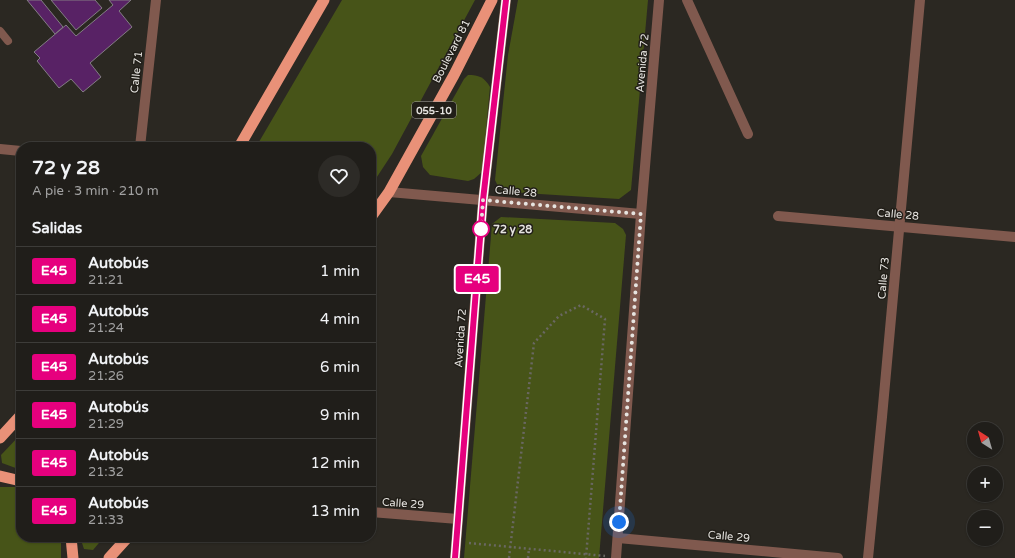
<!DOCTYPE html>
<html lang="es">
<head>
<meta charset="utf-8">
<style>
	:root { --surface:#201e1a; --page:#2d2b27; --text:#f1f3f6; --muted:#a2a2a2; --line:#3d3c39 }
	body { margin:0; font-family:"Varela Round",sans-serif; background:var(--page); color:var(--text); height:100vh; display:flex; flex-direction:column; font-size:15px; white-space:nowrap }
	* { box-sizing:border-box; margin:0 }
	p { font-size:13px; color:var(--muted) }
	.icon { flex:none; width:22px; height:22px; fill:none; stroke:currentColor; stroke-width:2; stroke-linecap:round; stroke-linejoin:round }
	.map { position:relative; flex:1; overflow:hidden }
	.panel { position:absolute; left:16px; top:142px; width:360px; height:400px; display:flex; flex-direction:column; background:var(--surface); border-radius:16px; box-shadow:0 1px 3px #0004,0 0 0 1px var(--line) }
	.panel>* { flex:none }
	.badge { padding:0 8px; border-radius:3px; font-size:14px; line-height:26px }
	.needle { width:26px; rotate:323deg }
	.tools { position:absolute; left:967px; top:422px; display:grid; gap:8px }
	.tools a { display:grid; place-items:center; width:36px; height:36px; border-radius:50%; background:var(--surface); box-shadow:0 1px 3px #0004,0 0 0 1px var(--line); font-size:20px }
	.you { position:absolute; width:20px; height:20px; margin:-10px; border:3px solid #fff; border-radius:50%; background:#1a73e8; box-shadow:0 0 0 6px #1a73e833 }
	.map>.badge { position:absolute; translate:-50% -50%; box-shadow:0 0 0 2px #fff }
	h2 { padding:0 16px; font-size:15px; line-height:36px }
	.round { display:grid; place-items:center; flex:none; width:42px; height:42px; border-radius:21px; background:var(--page) }
	.overview { display:flex; align-items:center; justify-content:space-between; height:68px; padding:0 16px }
	h1 { font-size:19px; font-weight:700; line-height:30px }
	ul { padding:0; list-style:none }
	li { display:flex; align-items:center; gap:12px; height:48px; padding:0 16px; border-top:1px solid var(--line) }
	li div { flex:1 }
	li b { display:block; font-size:15px }
	li em { font-style:normal }
	li .badge { min-width:44px; font-weight:700; text-align:center }
	.map>svg:first-child { display:block }
	.green { fill:#475418 }
	.building { fill:#582265; stroke:#837d84 }
	.lines { fill:none; stroke-linecap:round; stroke-linejoin:round }
	.path { stroke:#6a6862; stroke-width:2.5; stroke-dasharray:2 3; stroke-linecap:butt }
	.service { stroke:#80594e; stroke-width:8 }
	.minor { stroke:#80594e; stroke-width:10 }
	.trunk { stroke:#e99178; stroke-width:11 }
	.line-casing { stroke:#fff; stroke-width:9 }
	.line { stroke:#e6007e; stroke-width:6 }
	.walk { stroke:#e6e4e0; stroke-width:4; stroke-dasharray:0 7.2 }
	.stop-dot { fill:#fff; stroke:#e6007e; stroke-width:2 }
	.labels { text-anchor:middle; stroke-width:3; stroke-linejoin:round; paint-order:stroke }
	.shield { fill:#211e18; stroke:#aba9a4; stroke-width:1 }
	.shield-label { font-size:10px; font-weight:bold; fill:#e6e4e0 }
	.street-label { font-size:11px; fill:#e6e4e0; stroke:#211e18 }
	.stop-label { font-size:11px; font-weight:bold; fill:#e6e4e0; stroke:#211e18; text-anchor:start }
</style>
</head>
<body>
<div class="map">
<svg width="1015" height="558" viewBox="0 0 1015 558">
	<rect width="100%" height="100%" fill="#2b2822"/>
	<g class="green">
		<path d="M342,0H475L392,154L371,186V147H256Z"/>
		<path d="M518,0H648L631,190L619,199L506,192L499,188L495,180L508,55Z"/>
		<path d="M468,75C479,75 484,77 490,87L482,172L474,179L468,181L430,175L423,167L421,156L464,79Z"/>
		<path d="M501,217L615,223L623,229L626,235L599,558H464L492,224Z"/>
		<path d="M21,434V470L2,463L1,455Z"/>
		<path d="M0,487H15L21,490V537H61V558H0Z"/>
		<path d="M80,537H104L93,550L84,549Z"/>
	</g>
	<g class="building">
		<path d="M27,0H41L63,27L55,34Z"/>
		<path d="M51,0H95L102,8L76,30Z"/>
		<path d="M109,0H131L119,11L132,27L90,63L101,77L83,92L71,79L59,88L37,61L40,58L34,52L66,25L76,36L113,5Z"/>
	</g>
	<g class="lines">
		<g class="path">
			<path d="M469,543L605,556"/>
			<path d="M509,558L534,343L559,316L581,305L605,319L586,558"/>
			<path d="M528,558L529,549"/>
		</g>
		<path class="service" d="M0,31L8,41"/>
		<g class="minor">
			<path d="M687,0L748,134"/>
			<path d="M140,147L156,0"/>
			<path d="M0,149L21,151"/>
			<path d="M389,192L641,214"/>
			<path d="M778,216L1015,237"/>
			<path d="M371,512L458,519"/>
			<path d="M618,538L838,558"/>
			<path d="M455,558L483,200L506,0"/>
			<path d="M616,558L641,214L659,0"/>
			<path d="M868,558L882,417L920,0"/>
		</g>
		<g class="trunk">
			<path d="M239,147L324,0"/>
			<path d="M371,217L389,192L454,75L492,0"/>
			<path d="M0,438L21,415"/>
			<path d="M0,476L21,481"/>
			<path d="M71,537L73,558"/>
			<path d="M109,558L128,537"/>
		</g>
	</g>
	<g class="lines">
		<g class="line-casing">
			<path id="line" d="M455,558L483,200L506,0"/>
		</g>
		<use href="#line" class="line"/>
		<path class="walk" d="M481,229L483,200L641,214L619,522"/>
	</g>
	<circle class="stop-dot" cx="481" cy="229" r="8"/>
	<g class="labels">
		<rect class="shield" x="412" y="102" width="44" height="16" rx="3"/>
		<g class="shield-label">
			<text x="434" y="114">055-10</text>
		</g>
		<g class="street-label">
			<text transform="translate(451 51) rotate(-63)" y="4">Boulevard 81</text>
			<text transform="translate(642 63) rotate(-85)" y="4">Avenida 72</text>
			<text transform="translate(136 72) rotate(-84)" y="4">Calle 71</text>
			<text transform="translate(516 191) rotate(5)" y="4">Calle 28</text>
			<text transform="translate(898 214) rotate(5)" y="4">Calle 28</text>
			<text transform="translate(883 278) rotate(-85)" y="4">Calle 73</text>
			<text transform="translate(460 338) rotate(-86)" y="4">Avenida 72</text>
			<text transform="translate(403 503) rotate(4)" y="4">Calle 29</text>
			<text transform="translate(729 536) rotate(5)" y="4">Calle 29</text>
		</g>
		<g class="stop-label">
			<text x="493" y="233">72 y 28</text>
		</g>
	</g>
</svg>
<div class="tools">
<a><svg class="needle" viewBox="-14 -14 28 28"><path d="M0-13l5 13h-10z" fill="#e53935"/><path d="M0 13l5-13h-10z" fill="#a2a2a2"/></svg></a>
<a>+</a>
<a>−</a>
</div>
<div class="you" style="left:619px;top:522px"></div>
<b class="badge" style="left:477px;top:279px;background:#e6007e;color:#fff">E45</b>
<section class="panel">
<div class="overview"><div><h1>72 y 28</h1><p>A pie · 3 min · 210 m</p></div><a class="round"><svg class="icon" aria-label="heart" viewBox="0 0 24 24"><path d="M12 20l-8-8c-3-5 5-10 8-4 3-6 11-1 8 4z"/></svg></a></div>
<h2>Salidas</h2>
<ul>
<li><span class="badge" style="background:#e6007e;color:#fff">E45</span><div><b>Autobús</b><p>21:21</p></div><em>1 min</em></li>
<li><span class="badge" style="background:#e6007e;color:#fff">E45</span><div><b>Autobús</b><p>21:24</p></div><em>4 min</em></li>
<li><span class="badge" style="background:#e6007e;color:#fff">E45</span><div><b>Autobús</b><p>21:26</p></div><em>6 min</em></li>
<li><span class="badge" style="background:#e6007e;color:#fff">E45</span><div><b>Autobús</b><p>21:29</p></div><em>9 min</em></li>
<li><span class="badge" style="background:#e6007e;color:#fff">E45</span><div><b>Autobús</b><p>21:32</p></div><em>12 min</em></li>
<li><span class="badge" style="background:#e6007e;color:#fff">E45</span><div><b>Autobús</b><p>21:33</p></div><em>13 min</em></li>
</ul>
</section>
</div>
</body>
</html>
